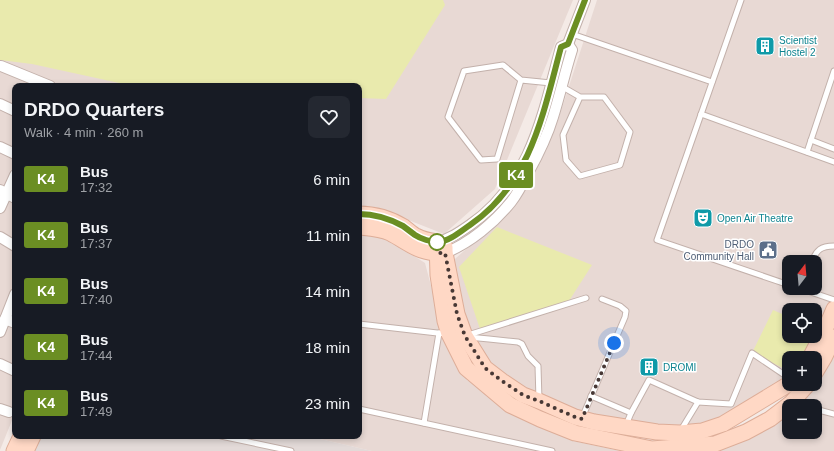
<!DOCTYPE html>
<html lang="en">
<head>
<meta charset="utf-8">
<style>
	:root { --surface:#171b24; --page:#242831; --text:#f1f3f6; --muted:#9ea1a6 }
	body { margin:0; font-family:Helvetica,sans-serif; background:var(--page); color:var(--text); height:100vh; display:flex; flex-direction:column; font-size:15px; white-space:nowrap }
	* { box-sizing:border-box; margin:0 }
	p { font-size:13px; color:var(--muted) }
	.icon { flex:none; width:22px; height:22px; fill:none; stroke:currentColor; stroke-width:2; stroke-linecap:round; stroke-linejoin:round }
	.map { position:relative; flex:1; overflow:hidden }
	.details { position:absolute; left:12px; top:83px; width:350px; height:356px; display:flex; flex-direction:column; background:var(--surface); border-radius:8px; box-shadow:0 2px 6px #0003 }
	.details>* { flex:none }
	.badge { padding:0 8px; border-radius:3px; font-size:14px; line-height:26px }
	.needle { width:26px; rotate:16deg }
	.controls { position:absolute; left:782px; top:255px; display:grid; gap:8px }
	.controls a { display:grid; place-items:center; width:40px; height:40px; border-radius:8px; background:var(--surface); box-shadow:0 2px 6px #0003; font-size:20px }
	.you { position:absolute; width:20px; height:20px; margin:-10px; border:3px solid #fff; border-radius:50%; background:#1a73e8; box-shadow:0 0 0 6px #1a73e833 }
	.map>.badge { position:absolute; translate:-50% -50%; box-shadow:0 0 0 2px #fff }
	.round { display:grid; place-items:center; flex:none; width:42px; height:42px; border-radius:8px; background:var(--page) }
	.overview { display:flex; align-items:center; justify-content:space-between; height:68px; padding:0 12px }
	h1 { font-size:19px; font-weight:800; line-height:30px }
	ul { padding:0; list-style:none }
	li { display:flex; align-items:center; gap:12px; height:56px; padding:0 12px }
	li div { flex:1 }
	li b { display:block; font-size:15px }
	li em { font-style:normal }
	li .badge { min-width:44px; font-weight:700; text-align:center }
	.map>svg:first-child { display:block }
	.residential { fill:#e8d9d4; fill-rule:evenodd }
	.industrial { fill:#e3dad8 }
	.green { fill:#e9eaad }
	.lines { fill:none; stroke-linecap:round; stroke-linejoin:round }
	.lane-casing { stroke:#c3b1ab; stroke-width:7 }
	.street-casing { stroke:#c3b1ab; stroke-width:12 }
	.secondary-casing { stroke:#ddad98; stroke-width:17 }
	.lane { stroke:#fff; stroke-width:5 }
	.street { stroke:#fff; stroke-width:10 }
	.secondary { stroke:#ffd8c5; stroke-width:15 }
	.line-casing { stroke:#fff; stroke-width:9 }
	.line { stroke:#6b8e23; stroke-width:6 }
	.walk { stroke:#473835; stroke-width:4; stroke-dasharray:0 7.2 }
	.stop-dot { fill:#fff; stroke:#6b8e23; stroke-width:2 }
	.labels { text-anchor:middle; stroke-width:3; stroke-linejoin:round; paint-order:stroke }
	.culture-label { font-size:10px; fill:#0d838f; stroke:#fff; text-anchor:start }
	.service-label { font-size:10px; fill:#4e5e75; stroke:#fff; text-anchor:end }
</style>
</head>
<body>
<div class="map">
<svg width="834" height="451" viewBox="0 0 834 451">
	<rect width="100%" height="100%" fill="#f4eae6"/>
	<g class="residential">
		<path d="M0,0H573L495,189L444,234L375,207L359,208V86H15V413L0,450Z"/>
		<path d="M597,0H834V303L808,358H789V380L701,429H656L577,415L522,392L488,366L471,340L447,266L508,212L543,153L558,120ZM789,262H815V288H789ZM789,310H815V336H789Z"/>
		<path d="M359,233L381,235L425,263L444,335L467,380L503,404L573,441L620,451H372L307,436H359Z"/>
		<path d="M834,346V451H701L747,438L785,418L789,414V432H815V406H797L811,391Z"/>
	</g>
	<path class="industrial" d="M38,436H307L372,451H31Z"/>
	<g class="green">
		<path d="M0,0H443L445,5L386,99L359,98V86H133L32,64L0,60Z"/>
		<path d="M497,227L592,265L567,304L480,329L459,267Z"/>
		<path d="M773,310L789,317V336H812L802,358H789V371L752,353Z"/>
	</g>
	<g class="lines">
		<g class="lane-casing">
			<g id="lane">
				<path d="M741,0L657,240L789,285"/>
				<path d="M572,34L712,82"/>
				<path d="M521,80L503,65L464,71L448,117L481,160L497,159L521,80L551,83"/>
				<path d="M561,86L580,97L563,135L566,160L580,176L620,165L630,132L604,97H580"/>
				<path d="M701,114L834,162"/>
				<path d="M811,140L834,149"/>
				<path d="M807,152L834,71"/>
				<path d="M812,262C816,250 821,246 834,246"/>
				<path d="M799,288L834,300"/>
				<path d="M359,324L446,334"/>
				<path d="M468,335L586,298"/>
				<path d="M468,337L489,339L518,342L522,344L528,356L538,366L539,400"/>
				<path d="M591,396L631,413"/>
				<path d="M359,409L552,451"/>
				<path d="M815,409L834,414"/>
				<path d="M582,418L625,317L626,311L620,306L602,299"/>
				<path d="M424,423L439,333"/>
				<path d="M626,425L631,413L649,380L698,402L731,404L752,353L789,378"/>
				<path d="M681,430L698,402"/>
				<path d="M221,436L291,451"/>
			</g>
		</g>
		<g class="street-casing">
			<g id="street">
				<path d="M1,66L50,86"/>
				<path d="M0,104L15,111"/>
				<path d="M0,147L15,154"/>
				<path d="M0,190L15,198"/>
				<path d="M0,208L15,175"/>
				<path d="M0,237L15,246"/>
				<path d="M437,242C450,239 460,232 470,225C531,183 543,114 561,47L568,44L585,0"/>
				<path d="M445,253C470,243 494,223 511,202C518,193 523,183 528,173C538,155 547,137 553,117C560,95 565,72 572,50L568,44"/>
				<path d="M5,319L15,323"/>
				<path d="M0,332L15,294"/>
				<path d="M0,364L15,371"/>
				<path d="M0,409L9,412"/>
			</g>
		</g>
		<g class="secondary-casing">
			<g id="secondary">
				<path d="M359,214C374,214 391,219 404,227C408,230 412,234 416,236C423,240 430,241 437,242L438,275L445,321L449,334L466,368L510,405L540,419L575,433L652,449L715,444L746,432L770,419L791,403L808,384"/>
				<path d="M359,227C368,228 382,229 390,233C411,244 418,254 445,253"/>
				<path d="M445,247V253L457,314L465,336L485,368L502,381L523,395L539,401L575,417L594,422L657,432L680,433L702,431L723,424L789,384"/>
				<path d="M810,358L828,323L834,309"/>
				<path d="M815,373L824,358L834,337"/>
				<path d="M14,451L21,436"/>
				<path d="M26,451L33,436"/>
			</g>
		</g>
		<use href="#lane" class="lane"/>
		<use href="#street" class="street"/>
		<use href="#secondary" class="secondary"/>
	</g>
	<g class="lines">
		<g class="line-casing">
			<path id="line" d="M359,214C374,214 390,219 403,226C407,229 411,232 415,235C421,239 431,242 438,242C450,241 461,231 470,225C531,183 543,114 561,47L568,44L585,0"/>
		</g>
		<use href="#line" class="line"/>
		<path class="walk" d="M437,242V253H445L457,314L465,336L485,368L502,381L523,395L539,401L575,417L582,419L614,343"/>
	</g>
	<defs>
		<g id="building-square" transform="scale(1)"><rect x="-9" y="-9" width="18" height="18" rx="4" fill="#0f9aa8" stroke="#fff"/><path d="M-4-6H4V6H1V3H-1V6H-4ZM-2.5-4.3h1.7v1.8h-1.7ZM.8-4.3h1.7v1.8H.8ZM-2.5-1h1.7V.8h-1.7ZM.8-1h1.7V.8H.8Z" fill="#fff"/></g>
		<g id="theatre-square" transform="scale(1)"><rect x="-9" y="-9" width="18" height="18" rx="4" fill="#0f9aa8" stroke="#fff"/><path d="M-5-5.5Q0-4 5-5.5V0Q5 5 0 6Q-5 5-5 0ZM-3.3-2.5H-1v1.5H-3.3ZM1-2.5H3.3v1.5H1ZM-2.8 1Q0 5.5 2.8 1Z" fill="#fff"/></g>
		<g id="civic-square" transform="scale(1)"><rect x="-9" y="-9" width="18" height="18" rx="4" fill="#5c6f8a" stroke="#fff"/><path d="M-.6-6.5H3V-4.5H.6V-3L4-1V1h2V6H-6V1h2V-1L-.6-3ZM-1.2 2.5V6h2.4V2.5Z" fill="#fff"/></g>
	</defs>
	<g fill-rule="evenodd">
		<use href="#building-square" x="765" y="46"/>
		<use href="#theatre-square" x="703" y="218"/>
		<use href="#civic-square" x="768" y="250"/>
		<use href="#building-square" x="649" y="367"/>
	</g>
	<circle class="stop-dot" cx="437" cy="242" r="8"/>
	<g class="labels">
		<g class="culture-label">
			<text x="779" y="44">Scientist<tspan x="779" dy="12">Hostel 2</tspan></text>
			<text x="717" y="222">Open Air Theatre</text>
			<text x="663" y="371">DROMI</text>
		</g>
		<g class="service-label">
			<text x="754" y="248">DRDO<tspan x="754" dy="12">Community Hall</tspan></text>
		</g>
	</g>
</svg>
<div class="controls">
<a><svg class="needle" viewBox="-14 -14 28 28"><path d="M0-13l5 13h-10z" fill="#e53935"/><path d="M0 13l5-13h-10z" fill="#9ea1a6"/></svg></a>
<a><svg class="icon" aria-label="locate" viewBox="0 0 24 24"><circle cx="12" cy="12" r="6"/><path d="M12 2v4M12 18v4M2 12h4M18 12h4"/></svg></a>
<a>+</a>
<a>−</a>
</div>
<div class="you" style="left:614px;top:343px"></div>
<b class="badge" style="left:516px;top:175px;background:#6b8e23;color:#fff">K4</b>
<section class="details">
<div class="overview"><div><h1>DRDO Quarters</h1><p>Walk · 4 min · 260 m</p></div><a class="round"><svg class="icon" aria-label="heart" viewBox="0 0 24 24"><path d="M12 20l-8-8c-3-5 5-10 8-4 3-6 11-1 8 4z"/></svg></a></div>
<ul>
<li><span class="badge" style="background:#6b8e23;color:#fff">K4</span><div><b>Bus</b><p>17:32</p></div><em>6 min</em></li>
<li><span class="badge" style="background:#6b8e23;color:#fff">K4</span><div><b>Bus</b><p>17:37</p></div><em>11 min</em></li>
<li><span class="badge" style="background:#6b8e23;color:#fff">K4</span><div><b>Bus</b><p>17:40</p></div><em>14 min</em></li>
<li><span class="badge" style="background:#6b8e23;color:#fff">K4</span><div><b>Bus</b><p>17:44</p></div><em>18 min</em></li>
<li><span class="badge" style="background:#6b8e23;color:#fff">K4</span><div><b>Bus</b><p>17:49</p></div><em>23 min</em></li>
</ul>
</section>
</div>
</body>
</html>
